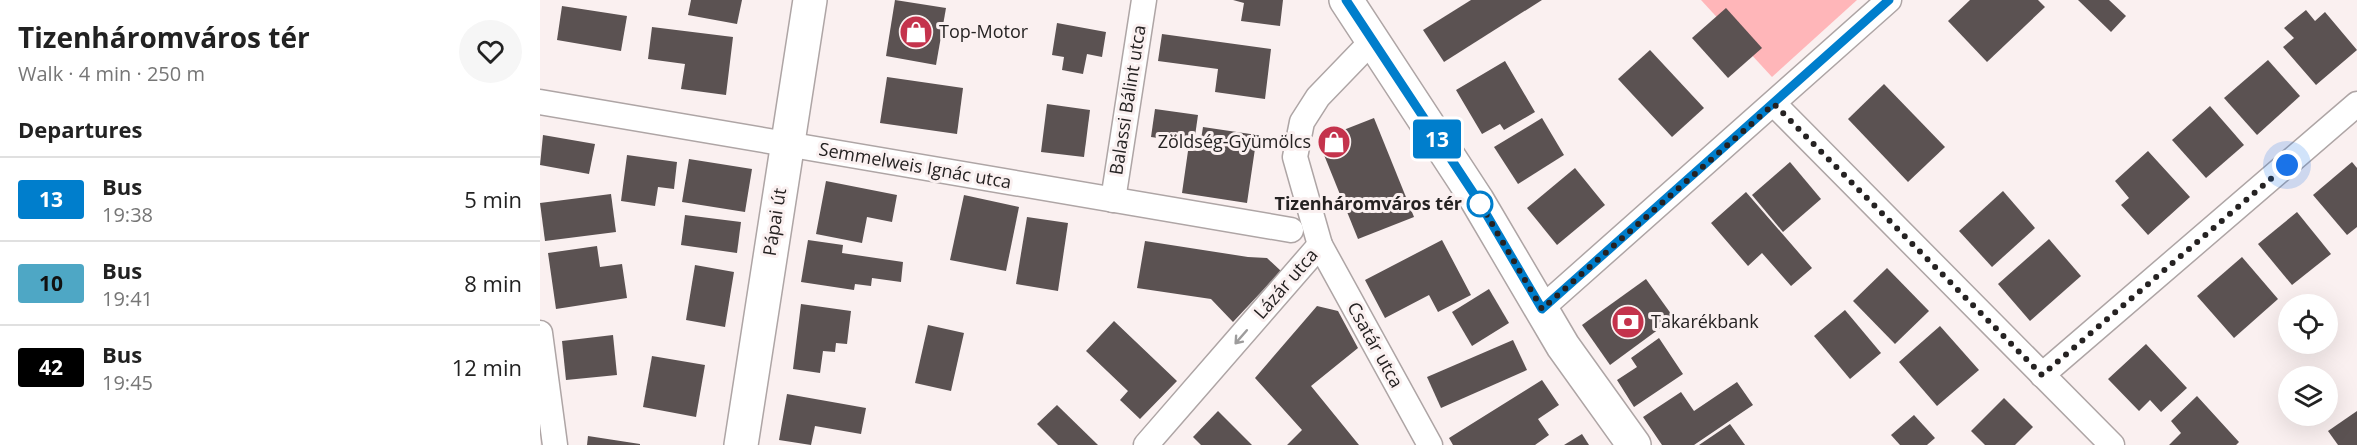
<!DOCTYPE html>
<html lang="en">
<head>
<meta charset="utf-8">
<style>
	:root { --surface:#fff; --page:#f6f6f6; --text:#222; --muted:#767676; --line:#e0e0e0 }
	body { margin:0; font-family:"Open Sans",sans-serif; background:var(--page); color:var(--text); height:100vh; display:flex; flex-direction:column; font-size:22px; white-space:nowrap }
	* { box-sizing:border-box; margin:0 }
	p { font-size:20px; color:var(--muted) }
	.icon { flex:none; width:33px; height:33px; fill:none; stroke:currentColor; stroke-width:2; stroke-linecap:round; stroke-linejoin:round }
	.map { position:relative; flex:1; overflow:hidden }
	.drawer { display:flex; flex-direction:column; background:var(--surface); width:540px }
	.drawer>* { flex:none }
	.badge { padding:0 12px; border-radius:4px; font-size:21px; line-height:39px }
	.tools { position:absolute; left:1738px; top:294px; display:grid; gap:12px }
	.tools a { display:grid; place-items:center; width:60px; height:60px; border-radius:50%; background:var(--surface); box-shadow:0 6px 24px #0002; font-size:30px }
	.you { position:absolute; width:30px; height:30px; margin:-15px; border:4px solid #fff; border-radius:50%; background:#1a73e8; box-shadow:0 0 0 9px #1a73e833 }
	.map>.badge { position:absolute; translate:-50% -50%; box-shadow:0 0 0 3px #fff }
	h2 { padding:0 18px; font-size:22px; line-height:54px }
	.round { display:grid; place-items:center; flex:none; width:63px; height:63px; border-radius:32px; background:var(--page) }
	.headline { display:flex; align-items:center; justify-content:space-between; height:102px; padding:0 18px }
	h1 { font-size:28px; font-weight:700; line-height:45px }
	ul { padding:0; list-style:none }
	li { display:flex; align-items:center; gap:18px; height:84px; padding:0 18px; border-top:2px solid var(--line) }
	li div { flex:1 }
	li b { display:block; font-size:22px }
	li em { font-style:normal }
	li .badge { min-width:66px; font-weight:700; text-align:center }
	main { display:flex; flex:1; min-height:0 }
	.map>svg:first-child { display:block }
	.green { fill:#ffb6b9 }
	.building { fill:#5b5252 }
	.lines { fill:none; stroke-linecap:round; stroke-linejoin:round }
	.street-casing { stroke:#aea5a5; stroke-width:27 }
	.secondary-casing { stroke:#aea5a5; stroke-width:36 }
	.street { stroke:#fff; stroke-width:24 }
	.secondary { stroke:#fff; stroke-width:33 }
	.oneway { stroke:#9d9c9c }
	.line-casing { stroke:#fff; stroke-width:14 }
	.line { stroke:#007ecc; stroke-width:9 }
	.walk { stroke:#252222; stroke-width:6; stroke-dasharray:0 10.8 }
	.stop-dot { fill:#fff; stroke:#007ecc; stroke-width:3 }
	.labels { text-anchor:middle; stroke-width:6; stroke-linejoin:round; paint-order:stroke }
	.poi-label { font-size:18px; fill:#252222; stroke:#faf0f0; text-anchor:start }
	.street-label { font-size:18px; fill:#252222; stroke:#faf0f0 }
	.stop-label { font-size:18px; font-weight:bold; fill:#252222; stroke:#faf0f0; text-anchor:end }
</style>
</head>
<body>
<main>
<section class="drawer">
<div class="headline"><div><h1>Tizenháromváros tér</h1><p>Walk · 4 min · 250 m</p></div><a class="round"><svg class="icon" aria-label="heart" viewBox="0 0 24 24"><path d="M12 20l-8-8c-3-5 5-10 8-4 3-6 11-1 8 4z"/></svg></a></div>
<h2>Departures</h2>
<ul>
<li><span class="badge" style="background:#007ecc;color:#fff">13</span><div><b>Bus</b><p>19:38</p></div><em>5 min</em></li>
<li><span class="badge" style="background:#4ea7c5;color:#111">10</span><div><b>Bus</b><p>19:41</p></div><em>8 min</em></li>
<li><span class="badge" style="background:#000;color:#fff">42</span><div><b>Bus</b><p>19:45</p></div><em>12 min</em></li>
</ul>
</section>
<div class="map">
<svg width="1817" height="445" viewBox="0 0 1817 445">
	<rect width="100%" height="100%" fill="#faf0f0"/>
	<path class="green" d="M1161,0H1317L1232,77Z"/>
	<g class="building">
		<path d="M151,0H202L197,24L148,15Z"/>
		<path d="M355,0L406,8L396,65L346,56Z"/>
		<path d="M693,0H743L740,26L701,21L704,3Z"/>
		<path d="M931,0H1002L904,62L883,30Z"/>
		<path d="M1430,0H1498L1505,7L1447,62L1408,21Z"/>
		<path d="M1538,0H1569L1586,16L1571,32Z"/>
		<path d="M22,6L87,16L81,51L17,40Z"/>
		<path d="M1186,8L1222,48L1188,78L1152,38Z"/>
		<path d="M1766,10L1775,21L1785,12L1817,50L1776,85L1743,47L1754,38L1744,28Z"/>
		<path d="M517,23L566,32L562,57L547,54L543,74L522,70L524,57L512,55Z"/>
		<path d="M112,27L193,37L186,95L141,89L145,64L108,59Z"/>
		<path d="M622,34L731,49L725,99L675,92L678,69L618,61Z"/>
		<path d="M1110,50L1164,108L1132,137L1078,79Z"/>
		<path d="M1728,60L1760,96L1717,135L1684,98Z"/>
		<path d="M965,61L995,112L964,130L960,124L942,134L916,90Z"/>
		<path d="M347,77L423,88L417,134L340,123Z"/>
		<path d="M1344,84L1405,147L1368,182L1308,119Z"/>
		<path d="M507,104L550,110L544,157L501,152Z"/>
		<path d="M1670,106L1704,145L1666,178L1632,140Z"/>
		<path d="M615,109L658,115L654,143L611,137Z"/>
		<path d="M834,118L874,217L818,239L778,140Z"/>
		<path d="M1002,118L1024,155L978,184L954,147Z"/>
		<path d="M663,127L717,135L707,203L642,193L649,144L660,146Z"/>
		<path d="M3,135L55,144L49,174L0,165Z"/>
		<path d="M1608,151L1650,197L1608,235L1581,205L1589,198L1575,181Z"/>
		<path d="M87,155L137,162L134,189L118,187L115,206L81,201Z"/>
		<path d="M149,159L212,169L205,212L142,202Z"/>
		<path d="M1250,162L1281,199L1243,232L1212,195Z"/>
		<path d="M1812,162L1817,168V227L1807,235L1773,195Z"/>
		<path d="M1035,168L1065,205L1017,245L987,208Z"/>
		<path d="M286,181L357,195L352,222L327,217L322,243L276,234Z"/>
		<path d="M1463,191L1495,228L1452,267L1419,231Z"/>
		<path d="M1206,192L1272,268L1251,286L1222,253L1208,266L1171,223Z"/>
		<path d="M71,194L76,232L5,241L0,203Z"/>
		<path d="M424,195L479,207L466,271L410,260Z"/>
		<path d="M1757,212L1791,254L1752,285L1718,244Z"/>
		<path d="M145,215L201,222L197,253L141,245Z"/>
		<path d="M487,217L528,223L518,291L476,284Z"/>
		<path d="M1509,239L1541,276L1490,321L1458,284Z"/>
		<path d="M268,240L303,245L302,253L363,262L361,282L332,278L331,286L315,284L314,290L261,282Z"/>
		<path d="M902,240L931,295L898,312L889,295L845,318L825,280Z"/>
		<path d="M605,241L708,257L727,258L741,271L693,322L671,299L597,288Z"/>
		<path d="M57,246L60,267L82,264L87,298L16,309L8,253Z"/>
		<path d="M1702,257L1738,299L1694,338L1657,296Z"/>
		<path d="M155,265L194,272L185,327L146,320Z"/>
		<path d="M1347,268L1389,311L1355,344L1313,301Z"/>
		<path d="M1106,279L1134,318L1070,365L1042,325Z"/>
		<path d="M949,289L969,323L932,346L912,312Z"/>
		<path d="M261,304L311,311L307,344L296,343L295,352L283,351L280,373L253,369Z"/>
		<path d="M777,306L798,311L818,348L771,386L819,445H747L762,430L715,378Z"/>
		<path d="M1305,310L1341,353L1310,379L1274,336Z"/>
		<path d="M574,321L637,381L600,419L580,400L588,391L546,351Z"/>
		<path d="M388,325L424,333L411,391L375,383Z"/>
		<path d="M1400,326L1439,370L1397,406L1359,362Z"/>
		<path d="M73,335L77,375L26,380L22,341Z"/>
		<path d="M1119,338L1143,374L1094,407L1077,380L1097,367L1091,358Z"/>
		<path d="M973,340L987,370L901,408L887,377Z"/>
		<path d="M1606,344L1647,388L1621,412L1610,400L1599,411L1568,379Z"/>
		<path d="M112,356L165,365L156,417L103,407Z"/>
		<path d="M1002,380L1019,405L998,419L1009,435L995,445H913L909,438Z"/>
		<path d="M1197,382L1213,405L1154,445H1122L1103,417L1141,392L1154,411Z"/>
		<path d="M247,394L326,408L321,434L275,426L271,445L239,440Z"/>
		<path d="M1657,396L1699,442L1696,445H1629L1641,433L1631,421Z"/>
		<path d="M1464,398L1493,427L1475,445H1445L1431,431Z"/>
		<path d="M517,405L558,445H518L497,424Z"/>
		<path d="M678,411L712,445H661L653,437Z"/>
		<path d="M1817,411V445H1798L1788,431Z"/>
		<path d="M1374,415L1395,438L1387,445H1360L1351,435Z"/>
		<path d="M1190,424L1205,445H1159Z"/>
		<path d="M1042,434L1049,445H1024Z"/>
		<path d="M48,436L100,444V445H47Z"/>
	</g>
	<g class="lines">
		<g class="street-casing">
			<g id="street">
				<path d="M832,41L778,97L762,122L755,157L780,245L890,445"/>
				<path d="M0,102L751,230"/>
				<path d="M1234,104L1572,445"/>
				<path d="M573,200L604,0"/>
				<path d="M1002,308L1349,0"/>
				<path d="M0,333L15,445"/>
				<path d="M1502,375L1817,104"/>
				<path d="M606,445L780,245"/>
			</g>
		</g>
		<g class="secondary-casing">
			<g id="secondary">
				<path d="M806,0L937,200L1023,346L1094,445"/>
				<path d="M201,445L270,0"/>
			</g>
		</g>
		<use href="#street" class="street"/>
		<use href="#secondary" class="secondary"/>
	</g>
	<defs><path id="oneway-shaft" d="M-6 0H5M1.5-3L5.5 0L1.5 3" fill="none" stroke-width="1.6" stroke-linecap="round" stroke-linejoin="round" transform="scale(1.5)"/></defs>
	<use class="oneway" href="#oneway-shaft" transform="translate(701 337) rotate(131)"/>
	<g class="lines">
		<g class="line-casing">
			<path id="line" d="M806,0L938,200L1002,309L1349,0"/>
		</g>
		<use href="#line" class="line"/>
		<path class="walk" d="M940,204L938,200L1002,309L1234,104L1502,375L1747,165"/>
	</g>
	<defs>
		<g id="shop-disc" transform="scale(1.725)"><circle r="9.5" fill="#c4334c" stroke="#faf0f0"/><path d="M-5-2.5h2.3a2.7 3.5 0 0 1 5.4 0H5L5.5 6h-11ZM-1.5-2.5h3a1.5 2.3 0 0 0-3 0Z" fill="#fff"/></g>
		<g id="bank-disc" transform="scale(1.725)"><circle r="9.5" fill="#c4334c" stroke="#faf0f0"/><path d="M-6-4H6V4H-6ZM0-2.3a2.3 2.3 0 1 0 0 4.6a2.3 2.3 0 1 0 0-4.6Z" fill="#fff"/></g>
	</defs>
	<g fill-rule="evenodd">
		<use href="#shop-disc" x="376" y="32"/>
		<use href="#shop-disc" x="794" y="142"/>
		<use href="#bank-disc" x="1088" y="322"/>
	</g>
	<circle class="stop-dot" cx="940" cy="204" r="12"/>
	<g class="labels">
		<g class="poi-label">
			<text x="399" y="38">Top-Motor</text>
			<text x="771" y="148" text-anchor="end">Zöldség-Gyümölcs</text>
			<text x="1111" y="328">Takarékbank</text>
		</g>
		<g class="street-label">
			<text transform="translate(588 100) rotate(-81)" y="6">Balassi Bálint utca</text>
			<text transform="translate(375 166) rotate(10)" y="6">Semmelweis Ignác utca</text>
			<text transform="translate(235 222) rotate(-81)" y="6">Pápai út</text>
			<text transform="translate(746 284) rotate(-49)" y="6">Lázár utca</text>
			<text transform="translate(835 345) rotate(61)" y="6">Csatár utca</text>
		</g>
		<g class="stop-label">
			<text x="922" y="210">Tizenháromváros tér</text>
		</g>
	</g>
</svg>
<div class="tools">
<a><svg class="icon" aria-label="locate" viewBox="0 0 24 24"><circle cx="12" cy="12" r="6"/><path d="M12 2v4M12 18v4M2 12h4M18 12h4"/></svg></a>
<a><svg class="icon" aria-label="layers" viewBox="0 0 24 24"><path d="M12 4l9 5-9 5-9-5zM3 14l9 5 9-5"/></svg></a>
</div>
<div class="you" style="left:1747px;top:165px"></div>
<b class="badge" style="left:897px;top:139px;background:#007ecc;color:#fff">13</b>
</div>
</main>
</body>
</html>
